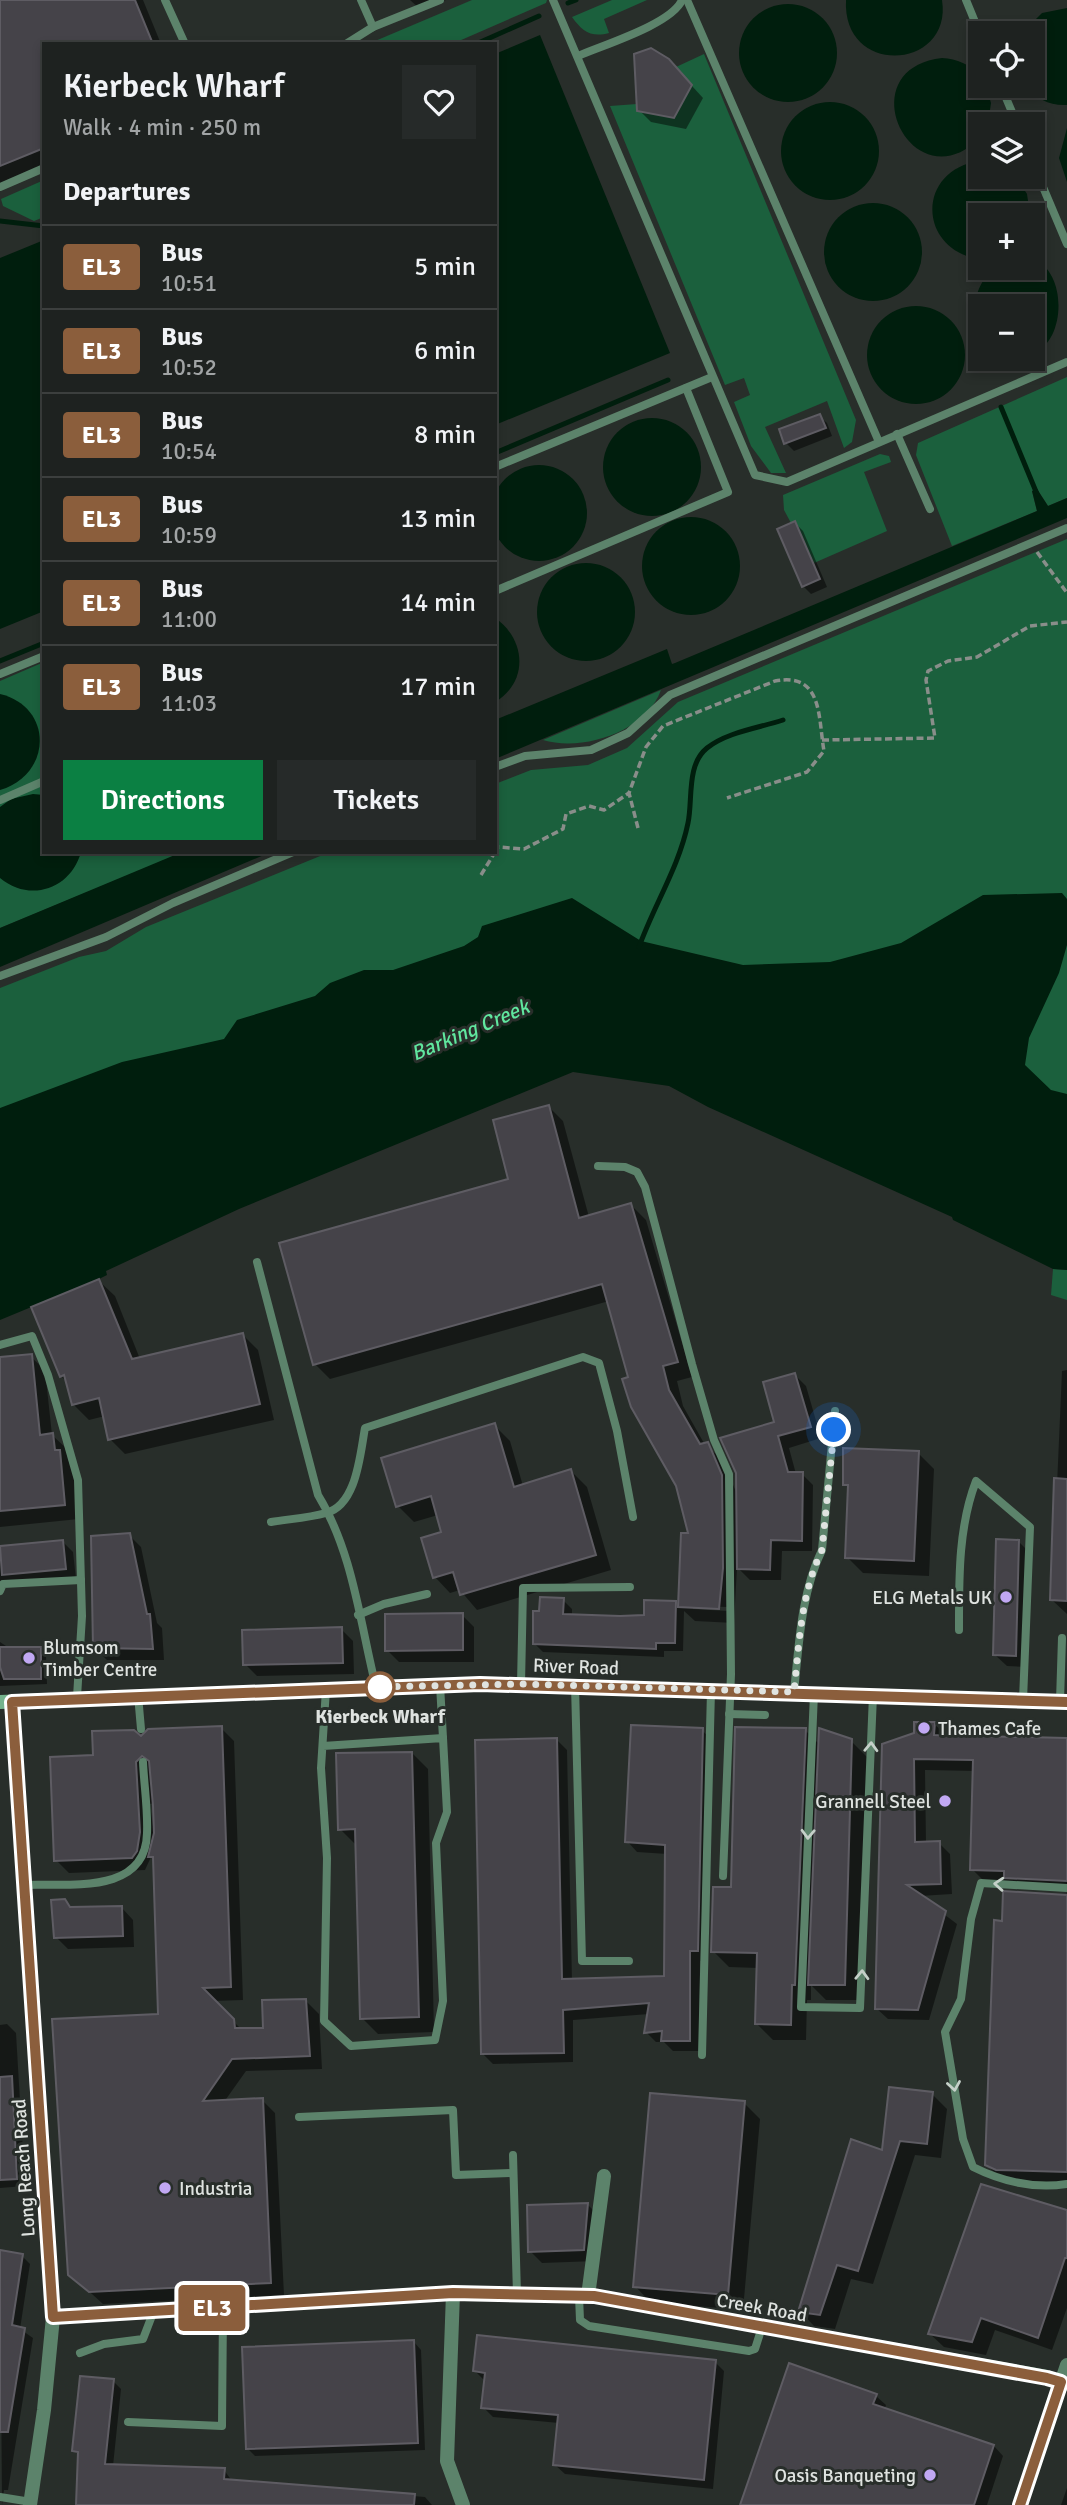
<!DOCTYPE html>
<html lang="en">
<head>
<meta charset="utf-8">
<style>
	:root { --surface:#1e2220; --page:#262a29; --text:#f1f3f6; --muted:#a1a4a5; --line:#3c3f3e; --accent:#0b8043 }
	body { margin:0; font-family:Signika,sans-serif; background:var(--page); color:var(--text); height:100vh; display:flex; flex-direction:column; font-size:26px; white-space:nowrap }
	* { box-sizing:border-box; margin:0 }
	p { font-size:23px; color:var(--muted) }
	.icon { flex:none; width:38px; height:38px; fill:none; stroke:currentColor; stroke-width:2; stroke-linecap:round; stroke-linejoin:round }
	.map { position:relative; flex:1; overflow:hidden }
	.side { position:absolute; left:42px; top:42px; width:455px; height:812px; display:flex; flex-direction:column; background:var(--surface); border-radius:0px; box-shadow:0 4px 10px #0003,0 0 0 2px var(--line) }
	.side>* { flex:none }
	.badge { padding:0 14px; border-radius:5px; font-size:24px; line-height:46px }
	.buttons { position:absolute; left:968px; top:21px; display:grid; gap:14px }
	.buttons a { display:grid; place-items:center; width:77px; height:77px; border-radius:0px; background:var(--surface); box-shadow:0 4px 10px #0003,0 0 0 2px var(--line); font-size:35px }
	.you { position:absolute; width:35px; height:35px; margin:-18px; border:5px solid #fff; border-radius:50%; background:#1a73e8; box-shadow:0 0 0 10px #1a73e833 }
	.map>.badge { position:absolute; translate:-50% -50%; box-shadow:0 0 0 4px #fff }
	h2 { padding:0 21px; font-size:26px; line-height:63px }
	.round { display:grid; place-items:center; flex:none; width:74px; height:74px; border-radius:0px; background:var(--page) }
	.head { display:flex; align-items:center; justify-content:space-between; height:119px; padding:0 21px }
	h1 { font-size:33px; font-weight:600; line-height:52px }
	.button { display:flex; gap:14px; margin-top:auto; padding:14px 21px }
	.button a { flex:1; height:80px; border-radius:0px; background:var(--accent); color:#fff; font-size:28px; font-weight:600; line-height:80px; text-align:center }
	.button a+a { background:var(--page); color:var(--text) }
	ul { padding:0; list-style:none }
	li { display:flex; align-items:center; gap:21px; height:84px; padding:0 21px; border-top:2px solid var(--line) }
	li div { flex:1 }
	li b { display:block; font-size:26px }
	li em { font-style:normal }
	li .badge { min-width:77px; font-weight:700; text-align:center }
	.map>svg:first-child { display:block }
	.green { fill:#1b603d }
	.water { fill:#001e0d }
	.shadow { fill:#0007; fill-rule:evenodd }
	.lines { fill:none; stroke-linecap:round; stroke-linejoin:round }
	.stream { stroke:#001e0d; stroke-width:5 }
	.building { fill:#454349; stroke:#5e5c63; stroke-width:2 }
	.path { stroke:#898e8a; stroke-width:3.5; stroke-dasharray:7 3.5; stroke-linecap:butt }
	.lane { stroke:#5c836b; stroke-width:8 }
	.street { stroke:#5c836b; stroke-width:14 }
	.secondary { stroke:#74b38d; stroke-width:14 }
	.oneway { stroke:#c5d0c9 }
	.line-casing { stroke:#fff; stroke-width:16 }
	.line { stroke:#8b5e3c; stroke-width:10 }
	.walk { stroke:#dfe3e0; stroke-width:7; stroke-dasharray:0 12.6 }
	.poi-dot { fill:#c1a8f3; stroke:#282e2a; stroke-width:2.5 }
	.stop-dot { fill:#fff; stroke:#8b5e3c; stroke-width:3.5 }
	.labels { text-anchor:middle; stroke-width:6; stroke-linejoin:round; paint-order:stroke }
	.poi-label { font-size:19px; fill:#dfe3e0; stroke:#282e2a; text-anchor:end }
	.street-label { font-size:19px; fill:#dfe3e0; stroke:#282e2a }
	.stop-label { font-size:19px; font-weight:bold; fill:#dfe3e0; stroke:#282e2a }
	.water-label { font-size:21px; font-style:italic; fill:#60e79f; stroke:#282e2a }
</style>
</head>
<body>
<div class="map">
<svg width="1067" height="2505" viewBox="0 0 1067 2505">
	<rect width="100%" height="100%" fill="#282e2a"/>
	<g class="green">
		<path d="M472,0H547L546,3L452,44H368Z"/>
		<path d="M612,0H647L604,19L609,33C591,38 582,31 572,17Z"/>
		<path d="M704,54L856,420L852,442L844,448L827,401L765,427L786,473H771L751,446L734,402L750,395L744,378L725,385L610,106L637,104V111L674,118L692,85L676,67Z"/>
		<path d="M44,180V217L34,221L3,206L1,199Z"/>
		<path d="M1067,377V498L1048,506L1037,489L1032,491L1037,511L952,546L916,455L918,443Z"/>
		<path d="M880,454L889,456L891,462L864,472L887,531L814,563L796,522L791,523L784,510L783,495Z"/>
		<path d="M1067,539V1127L967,996L0,1170V988L79,957L106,951L146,927L330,852H495V784L531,770L588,765L627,748L678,702Z"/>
		<path d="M44,662V852H185L0,928V681Z"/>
		<path d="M661,690C646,732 582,752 543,740Z"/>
		<path d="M1053,1269L1067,1270V1300L1051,1295Z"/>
	</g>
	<g class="water">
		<path d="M846,0H942C953,70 842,78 846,0Z"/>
		<circle cx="788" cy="53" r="49"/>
		<path d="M1067,8V105C1050,106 1036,99 1026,86H1032V33H1022L1042,13Z"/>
		<path d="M540,35L670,353L495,425V54Z"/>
		<path d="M942,58C957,59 970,64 980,76V86H986L991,103L988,124H980V138C912,205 847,69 942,58Z"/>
		<circle cx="830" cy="151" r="49"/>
		<path d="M1067,128V182L1059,158Z"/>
		<path d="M980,161V177H1016L1027,194L1030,215H980V259H977C916,246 918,169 980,161Z"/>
		<circle cx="873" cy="252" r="49"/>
		<path d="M44,240V611L0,629V258Z"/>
		<path d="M1033,259C1067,271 1067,340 1033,354L1032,306H980V329C970,306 976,287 992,269L1032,268Z"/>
		<circle cx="916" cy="355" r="49"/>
		<circle cx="652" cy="467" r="49"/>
		<circle cx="539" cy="513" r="48"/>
		<path d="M1037,489L1048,506L1067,498V518L495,759V720L667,649L672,664L675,663L1037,511L1032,491Z"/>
		<circle cx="691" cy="566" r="49"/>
		<circle cx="586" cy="612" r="49"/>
		<path d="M495,618C526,639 529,682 495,702Z"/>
		<path d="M0,694C54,707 52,775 0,790Z"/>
		<path d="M33,794L44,795V852H81C71,889 30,903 0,878V807L11,799Z"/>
		<path d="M182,852H271L0,967V928Z"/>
		<path d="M1062,893L1067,899V945L1059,973L1029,1038L1025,1065L1051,1090L1067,1094V1270L1053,1269L953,1220L952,1217L708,1107L669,1086L573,1072L239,1209L106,1271L107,1275L99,1279L0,1320V1108L122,1062L224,1039L237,1020L315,996L330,983L364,970H393L464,946L478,937L482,926L572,898L641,941L743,965L830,962L901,943L983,895Z"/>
	</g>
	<g class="shadow">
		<path d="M0,0H143L161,44H44V170L0,188Z"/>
		<path d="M410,0H446L421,10Z"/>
		<path d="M681,74L703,98L686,129L651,122L639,110Z"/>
		<path d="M819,416L827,423L832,436L794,451L786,443Z"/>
		<path d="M795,523L803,531L827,587L811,594L803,586Z"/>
		<path d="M549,1107L563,1121L589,1217L631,1205L646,1220L692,1377L677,1381L683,1406L705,1445L722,1459L737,1494L777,1424L795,1375L806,1386L821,1438L789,1448L796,1474H802L813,1485L812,1551H782L781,1580H750L737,1567L734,1623L695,1621L684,1611L683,1651H664V1657L543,1652L534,1643L563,1600L572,1609V1616L645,1617L675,1603L680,1607L683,1535H690L678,1486L630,1378L609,1301L330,1379L315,1364L510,1180ZM693,1606L728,1607V1611L693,1609Z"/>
		<path d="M99,1281L115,1296L140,1359L243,1335L258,1350L274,1420L125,1454L110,1439L105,1416L89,1420L74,1405L68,1383L61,1376Z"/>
		<path d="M30,1356L45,1370L52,1435L67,1449L68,1460L73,1466L79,1519L0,1527V1359Z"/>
		<path d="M1067,1370V1614L1052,1600L1062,1371Z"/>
		<path d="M494,1425L510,1441L523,1486L571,1471L587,1487L611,1570L477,1610L460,1590L450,1593L435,1577L443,1533L438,1515L414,1522L398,1506Z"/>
		<path d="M918,1453L934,1469L929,1576L863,1573L847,1557L850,1489L845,1484Z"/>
		<path d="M129,1535L141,1547L157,1623L162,1628L164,1660H107L95,1648Z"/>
		<path d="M1018,1541L1030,1553L1027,1667L1007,1666L995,1655Z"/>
		<path d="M63,1542L73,1552L76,1579L0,1586V1547Z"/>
		<path d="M462,1615L474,1627V1662H399L387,1650Z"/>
		<path d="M341,1629L353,1641L354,1674L257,1676L245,1664Z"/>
		<path d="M0,1642L9,1648L40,1649L46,1655L47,1684L0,1686Z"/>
		<path d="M935,1724L946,1737L1067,1740V1891L983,1880L972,1869L975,1771L925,1770L926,1843H939L950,1854L952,1894L920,1896L957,1924L929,2020L888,2019L876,2008L915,1735Z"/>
		<path d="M221,1728L234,1741L243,2000L213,2001L242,2030L264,2029L306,2001L319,2014L322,2069L246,2071L224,2102L262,2100L275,2113L284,2295L103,2304L70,2274L160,2015L154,1861L151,1857L145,1870L69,1873L56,1860L95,1757L141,1738ZM154,1803L155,1824L154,1834L150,1804Z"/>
		<path d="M702,1730L712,1741L708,1961H700L699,2051H673L664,2042H656L646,2032L649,2014L573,2020V2062L493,2064L483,2054L557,1740L567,1750L572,1981L666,1977L667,1854L637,1852L627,1841Z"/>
		<path d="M805,1730L820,1745L851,1741L867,1757L861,2000H826L811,1985V2000H807L806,2040H773L757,2024L758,1968L729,1967L713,1951L732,1889Z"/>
		<path d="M412,1753L428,1769L434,2032L378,2034L362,2018L356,1845L340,1829Z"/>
		<path d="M1067,1896V2183L1009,2180L998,2176L987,2165L1004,1923Z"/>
		<path d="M65,1900L73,1909L122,1908L133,1920L134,1947L68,1949L56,1937Z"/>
		<path d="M7,2024L16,2033L25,2186L0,2188V2025Z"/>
		<path d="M932,2094L947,2109L941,2158L915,2155L873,2284L851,2279L835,2329L814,2326L800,2311L884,2152Z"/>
		<path d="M744,2103L760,2119L743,2310L650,2302L635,2286Z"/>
		<path d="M587,2204L599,2216L596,2261L542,2263L530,2251Z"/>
		<path d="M1067,2212V2308L1052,2350L995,2330L986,2355L944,2347L930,2334Z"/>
		<path d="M0,2252L22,2256L30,2264L20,2329L33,2338L8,2490H4L2,2505Z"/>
		<path d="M414,2342L421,2350L425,2450L255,2456L248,2449Z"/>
		<path d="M715,2362L724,2371L713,2489L565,2474L555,2465L559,2423L493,2417L483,2407L485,2381L475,2371Z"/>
		<path d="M113,2381L121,2389L113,2466L224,2470L232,2481L425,2497L432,2505H77L79,2455L74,2450Z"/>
		<path d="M876,2396L886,2405L884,2410L994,2446L1003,2456L987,2505H741Z"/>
		<path d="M1067,2488V2505H1061Z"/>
	</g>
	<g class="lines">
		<g class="stream">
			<path d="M568,3L576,0"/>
			<path d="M476,44L539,16"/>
			<path d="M0,221L44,226"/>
			<path d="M1001,407L1037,494"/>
			<path d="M495,453L668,380"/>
			<path d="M0,661L44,643"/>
			<path d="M639,947C654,905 679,867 688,823C693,800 686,765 707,748C727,732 759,728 783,720"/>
		</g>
	</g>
	<g class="building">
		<path d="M0,0H135L153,44H44V148L0,166Z"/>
		<path d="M651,48L669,59L692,85L674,118L637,111L634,54Z"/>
		<path d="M820,414L826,428L784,444L779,429Z"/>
		<path d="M795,521L820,579L802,587L777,529Z"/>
		<path d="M549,1105L579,1218L631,1203L678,1362L663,1366L669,1390L700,1444L708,1442L722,1475L723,1568L719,1609L678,1607L681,1533H688L676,1486L631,1407L622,1379L628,1377L602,1284L313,1365L279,1243L508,1179L493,1120Z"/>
		<path d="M99,1279L132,1359L243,1333L260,1404L108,1440L99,1398L72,1405L64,1375L60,1377L31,1307Z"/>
		<path d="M32,1354L40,1435L53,1433L55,1450H60L65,1505L0,1511V1357Z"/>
		<path d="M795,1373L811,1427L778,1436L788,1472H803L802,1541L771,1540L770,1570L737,1569L736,1473L720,1438L774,1422L763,1382Z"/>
		<path d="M495,1423L514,1487L571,1469L596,1555L460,1595L453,1572L433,1578L421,1538L441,1532L431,1496L396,1507L381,1458Z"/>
		<path d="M843,1448L919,1451L914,1561L845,1558L848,1485H843Z"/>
		<path d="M1054,1478L1067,1479V1601L1050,1600Z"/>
		<path d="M130,1533L147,1614H150L153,1649L93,1648L91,1536Z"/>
		<path d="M996,1539L1019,1540L1016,1656L993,1655Z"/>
		<path d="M63,1540L66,1569L2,1575L0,1546Z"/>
		<path d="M540,1597L564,1598L563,1614L620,1616L644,1615V1600L676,1601L675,1643H656V1649L533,1644V1611H539Z"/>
		<path d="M463,1613V1650L385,1651V1614Z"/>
		<path d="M342,1627L343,1663L243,1665L242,1630Z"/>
		<path d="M0,1647H41V1679H4L0,1667Z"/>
		<path d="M914,1722H935L934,1735L1067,1738V1881L1004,1878V1871L970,1870L973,1760L914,1759L915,1842L940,1841L941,1884L907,1885L946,1911L918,2010L875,2009L882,1744L914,1733Z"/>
		<path d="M631,1725L703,1728L698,1951H690V2041H661L662,2031L644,2033L649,2003L563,2010L564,2053L481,2054L475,1740L557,1738L562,1979L664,1976L665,1845L625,1842Z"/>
		<path d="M222,1726L231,1987L203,1988L234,2019L235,2028H263L262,2000L306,1999L310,2056L232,2059L203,2101L263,2098L271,2283L89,2292L68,2275L52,2019L158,2014L153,1857H148L154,1833L153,1806L149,1761L142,1756L136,1762L140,1832L137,1851L132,1858L54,1861L50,1757L93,1755L92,1731L134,1730L141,1736L148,1729Z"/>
		<path d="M735,1727L806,1728L795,1985H792L791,2025L755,2024L757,1953L711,1952L713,1887H731Z"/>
		<path d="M819,1728L852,1739L845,1985H808Z"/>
		<path d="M412,1752L419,2017L360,2019L355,1829L338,1830L336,1753Z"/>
		<path d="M1003,1891L1067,1895V2172L996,2170L985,2165L994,1920L1002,1921Z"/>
		<path d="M65,1899L70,1907L122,1906L123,1936L54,1938L51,1900Z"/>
		<path d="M12,2076L17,2179L0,2180V2077Z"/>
		<path d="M889,2087L933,2092L927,2144L900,2141L858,2271L837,2265L820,2315L798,2312L851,2139L882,2150Z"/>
		<path d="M650,2093L745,2101L728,2295L633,2287Z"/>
		<path d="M981,2184L1067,2210V2258H1065L1038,2338L981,2318L972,2342L928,2334Z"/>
		<path d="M588,2203L584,2250L528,2252L527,2205Z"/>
		<path d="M0,2250L23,2254L12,2325L25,2328L8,2432H0Z"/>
		<path d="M477,2335L716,2360L704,2480L553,2465L558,2415L481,2408L485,2373L473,2371Z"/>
		<path d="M414,2340L418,2443L246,2449L242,2347Z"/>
		<path d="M789,2363L877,2394L873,2404L994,2445L974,2505H740Z"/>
		<path d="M80,2376L114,2379L105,2464L225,2468L224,2479L415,2494L414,2505H76L78,2452L72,2451Z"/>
	</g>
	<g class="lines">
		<g class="path">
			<path d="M1037,552L1067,593"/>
			<path d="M822,740L935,738L926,680L928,671L948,661L977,657L1030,626L1067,622"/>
			<path d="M638,828L629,793L646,747L663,726L775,681C823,672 818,717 824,751L807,772L727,798"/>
			<path d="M495,852L498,847L524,849L563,829L566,814L589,806L604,810L629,793"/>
			<path d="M481,875L495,852"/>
		</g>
		<g class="lane">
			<path d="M165,0L185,44"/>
			<path d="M361,0L373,27"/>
			<path d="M553,0L755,475L787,482L1067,362"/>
			<path d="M687,0L879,442"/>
			<path d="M966,0L980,34"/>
			<path d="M346,44L373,27L440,0"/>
			<path d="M578,56C603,45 672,24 682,0"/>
			<path d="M1001,86L1017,124"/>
			<path d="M1032,161L1067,244"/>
			<path d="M0,187L44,168"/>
			<path d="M897,434L930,509"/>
			<path d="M495,467L712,377"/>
			<path d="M495,591L728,492L686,388"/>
			<path d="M0,674L44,656"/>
			<path d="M495,767L525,756L591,750L628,733L670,695L1067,528"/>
			<path d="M0,800L44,781"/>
			<path d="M0,976L106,937L173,903L293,852"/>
			<path d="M598,1166L625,1167L637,1172L645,1187L692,1364L714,1440L729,1474L731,1674L723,1876"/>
			<path d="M257,1262L318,1495C353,1552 360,1623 376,1687"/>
			<path d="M0,1345L32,1336L48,1375L78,1480L82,1616L77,1697"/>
			<path d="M271,1522C289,1519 308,1518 326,1513C357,1505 360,1454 365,1428L583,1357L599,1363L617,1431L633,1517"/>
			<path d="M0,1591L3,1584L81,1580"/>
			<path d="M358,1615L384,1604L427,1594"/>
			<path d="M959,1630C959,1580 958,1528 976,1481L1030,1527L1023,1700"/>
			<path d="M521,1684L523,1588L630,1587"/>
			<path d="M440,1685L443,1738"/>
			<path d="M575,1685L582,1961H629"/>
			<path d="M794,1692C799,1644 801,1593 822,1550L835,1411"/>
			<path d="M814,1693L801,2007L860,2008L873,1695"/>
			<path d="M138,1695L141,1729"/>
			<path d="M1060,1701L1062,1638"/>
			<path d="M729,1714L765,1715"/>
			<path d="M323,1746L443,1738L447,1812L436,1843L443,2001L435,2040L351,2046L324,2021L327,1858L321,1768L326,1689"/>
			<path d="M23,1885C67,1883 146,1896 147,1833C148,1809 144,1785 143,1762"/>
			<path d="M1067,1888L981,1883L971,1919L961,1999L945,2032L963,2139L973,2167C1003,2182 1034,2189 1067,2184"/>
			<path d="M702,2055L711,1690"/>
			<path d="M299,2117L453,2110L456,2175L513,2173"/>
			<path d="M513,2155L517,2294"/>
			<path d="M579,2296L580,2320L589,2326L749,2351L755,2349L762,2327"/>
			<path d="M80,2353L104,2344L143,2339L153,2313"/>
			<path d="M128,2422L222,2426L223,2307"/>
			<path d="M0,2497L31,2502"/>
		</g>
		<g class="street">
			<path d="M12,1702L53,2317L44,2410L30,2505"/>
			<path d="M453,2293L447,2461L463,2505"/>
			<path d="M588,2296L604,2176"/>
			<path d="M53,2317L453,2293L594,2296L1047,2377L1067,2384"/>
			<path d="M1020,2505L1067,2365"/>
		</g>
		<path class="secondary" d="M0,1702L480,1684L1067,1702"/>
	</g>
	<defs><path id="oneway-chevron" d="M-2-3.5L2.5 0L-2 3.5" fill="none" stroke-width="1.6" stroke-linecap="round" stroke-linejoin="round" transform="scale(1.75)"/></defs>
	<g class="oneway">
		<use href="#oneway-chevron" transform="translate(871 1747) rotate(-88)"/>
		<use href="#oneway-chevron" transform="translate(808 1834) rotate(92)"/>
		<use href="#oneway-chevron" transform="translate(999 1884) rotate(-176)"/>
		<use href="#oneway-chevron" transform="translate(862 1975) rotate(-88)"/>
		<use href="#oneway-chevron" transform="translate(954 2086) rotate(81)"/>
	</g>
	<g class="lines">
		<g class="line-casing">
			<path id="line" d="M1020,2505L1061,2382L1047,2378L594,2296L453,2293L53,2317L12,1702L480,1684L1067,1702"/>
		</g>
		<use href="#line" class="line"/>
		<path class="walk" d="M380,1687H376L521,1684L794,1692C799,1644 801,1593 822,1550L834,1430"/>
	</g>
	<g class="poi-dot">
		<circle cx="1006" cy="1597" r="7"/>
		<circle cx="29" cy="1658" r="7"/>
		<circle cx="924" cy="1728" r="7"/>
		<circle cx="945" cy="1801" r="7"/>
		<circle cx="165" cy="2188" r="7"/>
		<circle cx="930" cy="2475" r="7"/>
	</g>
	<circle class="stop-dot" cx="380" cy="1687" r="14"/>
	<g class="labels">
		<g class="poi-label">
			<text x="992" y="1604">ELG Metals UK</text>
			<text x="43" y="1654" text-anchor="start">Blumsom<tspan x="43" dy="22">Timber Centre</tspan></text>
			<text x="938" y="1735" text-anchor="start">Thames Cafe</text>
			<text x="931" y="1808">Grannell Steel</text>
			<text x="179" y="2195" text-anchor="start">Industria</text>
			<text x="916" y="2482">Oasis Banqueting</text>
		</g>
		<g class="street-label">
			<text transform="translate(576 1666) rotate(2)" y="7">River Road</text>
			<text transform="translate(23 2168) rotate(-94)" y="7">Long Reach Road</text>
			<text transform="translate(762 2307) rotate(10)" y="7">Creek Road</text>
		</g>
		<g class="stop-label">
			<text x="380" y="1723">Kierbeck Wharf</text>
		</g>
		<g class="water-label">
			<text transform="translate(470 1030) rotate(-23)" y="7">Barking Creek</text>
		</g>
	</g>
</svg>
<div class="buttons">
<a><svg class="icon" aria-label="locate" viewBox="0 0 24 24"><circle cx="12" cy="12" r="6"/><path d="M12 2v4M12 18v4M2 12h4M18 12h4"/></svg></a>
<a><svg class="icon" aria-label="layers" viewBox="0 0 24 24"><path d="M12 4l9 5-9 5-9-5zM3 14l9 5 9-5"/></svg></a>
<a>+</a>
<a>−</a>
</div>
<div class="you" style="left:834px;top:1430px"></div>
<b class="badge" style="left:212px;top:2308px;background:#8b5e3c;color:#fff">EL3</b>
<section class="side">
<div class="head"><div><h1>Kierbeck Wharf</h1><p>Walk · 4 min · 250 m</p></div><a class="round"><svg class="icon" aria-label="heart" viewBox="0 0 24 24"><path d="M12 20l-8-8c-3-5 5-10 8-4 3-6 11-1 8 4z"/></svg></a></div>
<h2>Departures</h2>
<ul>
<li><span class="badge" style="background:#8b5e3c;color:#fff">EL3</span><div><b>Bus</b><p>10:51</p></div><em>5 min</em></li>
<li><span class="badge" style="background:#8b5e3c;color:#fff">EL3</span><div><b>Bus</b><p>10:52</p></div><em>6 min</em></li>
<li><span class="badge" style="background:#8b5e3c;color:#fff">EL3</span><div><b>Bus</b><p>10:54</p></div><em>8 min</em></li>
<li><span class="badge" style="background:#8b5e3c;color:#fff">EL3</span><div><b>Bus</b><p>10:59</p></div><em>13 min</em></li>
<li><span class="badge" style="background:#8b5e3c;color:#fff">EL3</span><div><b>Bus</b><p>11:00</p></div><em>14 min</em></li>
<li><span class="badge" style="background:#8b5e3c;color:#fff">EL3</span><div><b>Bus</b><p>11:03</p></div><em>17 min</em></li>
</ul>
<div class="button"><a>Directions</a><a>Tickets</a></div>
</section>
</div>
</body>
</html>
